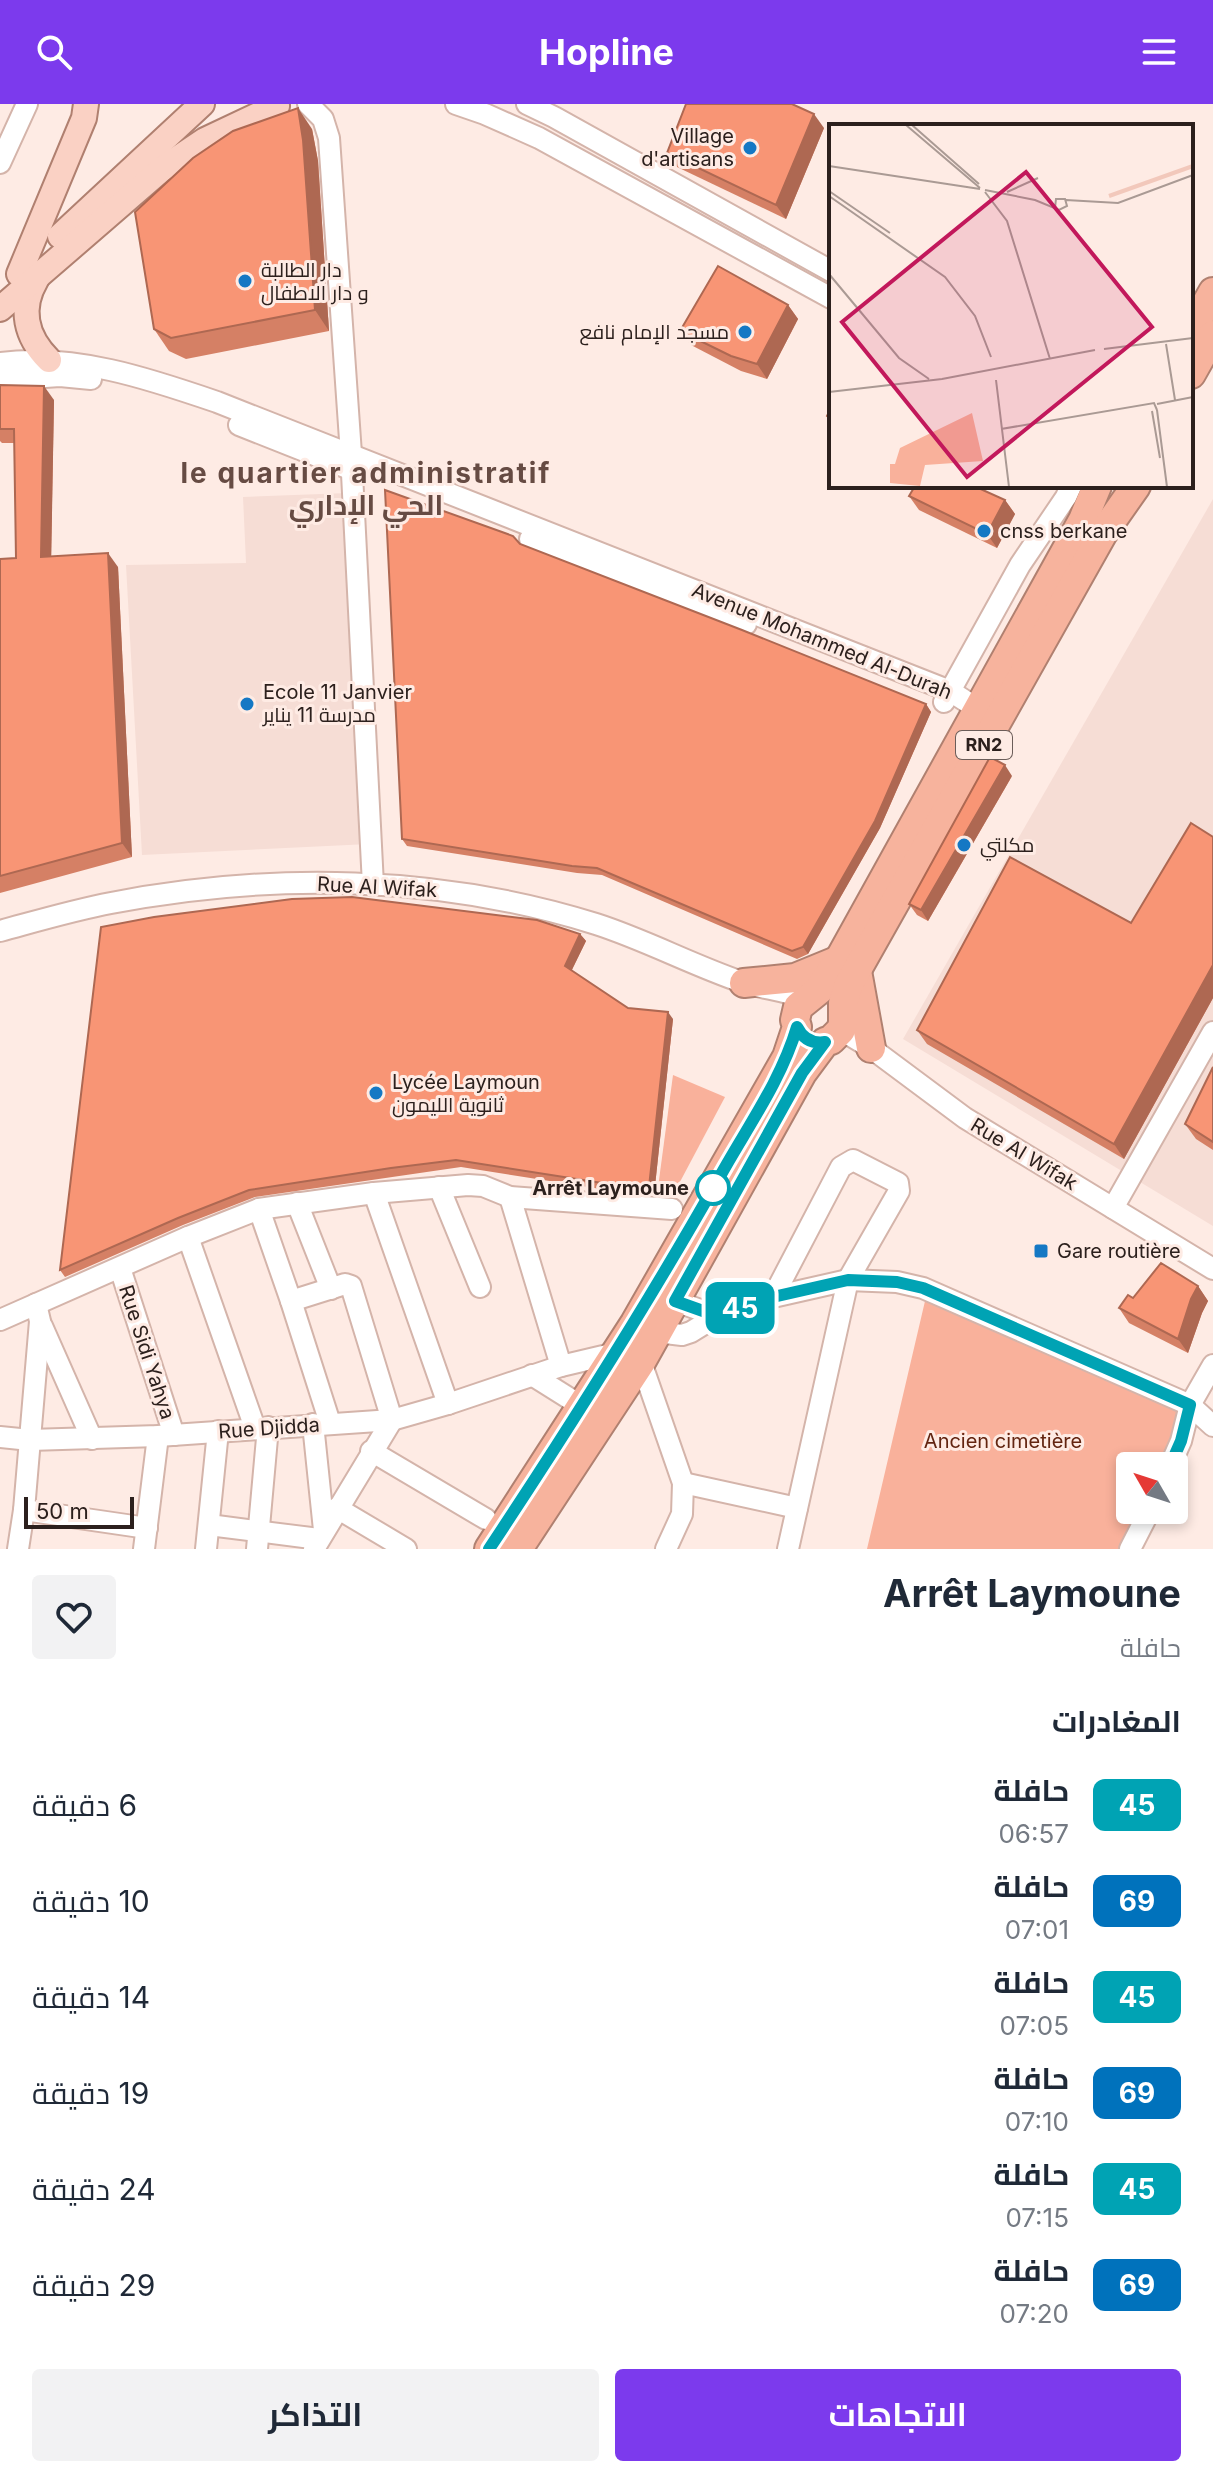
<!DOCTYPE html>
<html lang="ar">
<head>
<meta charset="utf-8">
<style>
	:root { --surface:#fff; --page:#f2f2f3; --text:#1f2937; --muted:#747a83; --accent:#7c3aed }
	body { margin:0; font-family:Inter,Cairo,sans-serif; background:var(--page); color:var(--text); direction:rtl; height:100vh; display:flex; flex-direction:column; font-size:30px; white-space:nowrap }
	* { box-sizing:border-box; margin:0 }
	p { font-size:26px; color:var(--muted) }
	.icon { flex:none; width:44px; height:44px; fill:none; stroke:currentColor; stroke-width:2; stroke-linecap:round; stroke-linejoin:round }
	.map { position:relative; height:1445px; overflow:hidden; direction:ltr }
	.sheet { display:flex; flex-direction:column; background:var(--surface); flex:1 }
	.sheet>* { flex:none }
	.badge { padding:0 16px; border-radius:12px; font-size:28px; line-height:52px }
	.needle { width:52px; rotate:309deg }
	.controls { position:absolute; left:1116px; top:1348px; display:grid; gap:16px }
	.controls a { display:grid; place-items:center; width:72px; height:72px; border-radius:8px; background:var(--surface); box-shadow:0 4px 12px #0003; font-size:40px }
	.scale { position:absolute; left:24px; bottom:20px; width:110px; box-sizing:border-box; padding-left:8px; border:4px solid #2c201d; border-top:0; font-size:22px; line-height:28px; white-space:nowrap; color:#2c201d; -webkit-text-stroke:6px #feebe4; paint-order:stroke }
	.map>.badge { position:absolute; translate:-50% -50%; box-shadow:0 0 0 4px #fff }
	h2 { padding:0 32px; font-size:30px; line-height:72px }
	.round { display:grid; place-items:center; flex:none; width:84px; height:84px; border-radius:8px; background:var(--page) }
	.overview { display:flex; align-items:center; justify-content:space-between; height:136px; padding:0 32px }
	h1 { font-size:38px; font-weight:700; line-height:60px }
	.button { display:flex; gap:16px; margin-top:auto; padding:16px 32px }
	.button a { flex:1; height:92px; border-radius:8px; background:var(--accent); color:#fff; font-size:32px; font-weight:700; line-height:92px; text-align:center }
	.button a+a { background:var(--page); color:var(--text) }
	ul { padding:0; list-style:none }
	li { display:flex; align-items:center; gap:24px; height:96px; padding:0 32px }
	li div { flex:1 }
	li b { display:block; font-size:30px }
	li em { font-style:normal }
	li .badge { min-width:88px; font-weight:700; text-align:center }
	header { display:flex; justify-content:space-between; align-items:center; height:104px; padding:0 32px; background:var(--accent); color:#fff; font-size:36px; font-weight:700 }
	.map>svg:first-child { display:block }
	.built { fill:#f6ddd5 }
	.green { fill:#f9b19b }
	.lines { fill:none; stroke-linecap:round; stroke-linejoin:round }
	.minor-casing { stroke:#d4b4aa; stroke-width:24 }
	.major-casing { stroke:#b08070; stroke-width:28 }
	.highway-casing { stroke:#b08070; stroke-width:32 }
	.minor { stroke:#fff; stroke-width:20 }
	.major { stroke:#fad1c4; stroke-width:24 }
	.highway { stroke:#f7b39d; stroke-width:28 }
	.wall { fill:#d58065 }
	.shaded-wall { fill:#ae6852 }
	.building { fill:#f89575; stroke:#ae6852; stroke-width:2 }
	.line-casing { stroke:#fff; stroke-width:18 }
	.line { stroke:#00a3b4; stroke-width:12 }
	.poi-dot { fill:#1578c4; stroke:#feebe4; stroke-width:3 }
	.stop-dot { fill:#fff; stroke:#00a3b4; stroke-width:4 }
	.labels { text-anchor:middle; stroke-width:6; stroke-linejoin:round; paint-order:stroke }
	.shield { fill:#feebe4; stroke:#6b5d59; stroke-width:2 }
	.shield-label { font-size:18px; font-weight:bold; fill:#2c201d }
	.poi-label { font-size:20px; fill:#2c201d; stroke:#feebe4; text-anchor:start }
	.street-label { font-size:20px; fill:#2c201d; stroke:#feebe4 }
	.stop-label { font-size:20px; font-weight:bold; fill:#2c201d; stroke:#feebe4; text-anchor:end }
	.park-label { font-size:20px; fill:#632511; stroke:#feebe4 }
	.district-label { font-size:28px; font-weight:bold; letter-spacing:2px; fill:#664b43; stroke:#feebe4 }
	.inset-river { fill:none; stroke:#f2c8bb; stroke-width:4 }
	.inset-road { fill:none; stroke:#aa9a94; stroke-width:2 }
	.view { fill:#c2185b; fill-opacity:0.15; stroke:#c2185b; stroke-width:4 }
	.inset-edge { fill:none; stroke:#2c201d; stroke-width:4 }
</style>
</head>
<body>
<header><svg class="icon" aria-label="menu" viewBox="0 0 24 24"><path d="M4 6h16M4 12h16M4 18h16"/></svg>Hopline<svg class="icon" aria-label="search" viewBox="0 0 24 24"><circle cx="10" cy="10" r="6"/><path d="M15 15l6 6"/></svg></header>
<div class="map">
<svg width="1213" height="1445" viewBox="0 0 1213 1445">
	<rect width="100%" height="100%" fill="#feebe4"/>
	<g class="built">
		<path d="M348,389L369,740L142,751L126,461L246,459L243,393Z"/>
		<path d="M1213,395V1122L903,935Z"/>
	</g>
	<g class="green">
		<path d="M673,971L725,993L673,1091H657Z"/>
		<path d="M929,1180L1199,1312L1174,1362H1130V1406H1154L1129,1445H867Z"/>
	</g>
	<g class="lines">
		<g class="minor-casing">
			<g id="minor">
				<path d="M308,0L323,15L329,34L351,350L373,781"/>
				<path d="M456,0L485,10L539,34L831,194"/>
				<path d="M527,0L554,13L831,167"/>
				<path d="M0,59L27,0"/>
				<path d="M0,259C76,250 147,274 217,298L950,587L978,605"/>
				<path d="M0,276L60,272L91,275"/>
				<path d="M239,321L355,367"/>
				<path d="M530,435L746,520"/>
				<path d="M944,598L1020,461L1066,393L1071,382"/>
				<path d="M0,827C37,817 74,806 111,799C271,768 440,771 596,820C646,836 692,861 742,878C763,885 785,886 806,895"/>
				<path d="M841,926L871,944L965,1014L1213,1165"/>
				<path d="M439,1083L480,1183"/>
				<path d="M374,1089L448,1300"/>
				<path d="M510,1093L561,1262"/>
				<path d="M297,1099L331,1185"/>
				<path d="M1113,1104L1213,928"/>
				<path d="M259,1105L291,1197L345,1180L351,1182L392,1316L314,1445"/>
				<path d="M188,1133L255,1324"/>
				<path d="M120,1164L174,1331"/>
				<path d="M773,1193L841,1063L853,1056L898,1079L899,1087L848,1176L788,1445"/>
				<path d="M291,1197L330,1319"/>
				<path d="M675,1197L717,1212"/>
				<path d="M0,1216L188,1133L259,1105L273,1103L374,1089L468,1081L483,1082L510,1093L672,1105"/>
				<path d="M42,1222L92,1335"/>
				<path d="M657,1228L682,1231L691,1228L717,1212L773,1193L848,1176L897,1178L923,1184L1190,1301L1213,1322"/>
				<path d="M641,1258L683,1379L682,1410L666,1445"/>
				<path d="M532,1271L583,1303"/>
				<path d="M313,1320L324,1426"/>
				<path d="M0,1333L30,1336L158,1332L392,1316L448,1300L561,1262L616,1249"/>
				<path d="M371,1347L486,1415"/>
				<path d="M1170,1362L1181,1337L1190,1301L1213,1261"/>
				<path d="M683,1379L797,1404"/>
				<path d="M337,1404L406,1445"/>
				<path d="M24,1406L147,1424"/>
				<path d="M209,1421L319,1435"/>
				<path d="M18,1445L24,1406L40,1217L36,1200"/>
				<path d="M144,1445L158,1332"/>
				<path d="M206,1445L218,1327"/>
				<path d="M257,1445L268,1323"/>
				<path d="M1130,1445L1150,1406"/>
			</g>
		</g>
		<g class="major-casing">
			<g id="major">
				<path d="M60,132L202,0"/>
				<path d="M19,170L84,14L86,0"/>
				<path d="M36,176C19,205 26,233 49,256"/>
				<path d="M0,205L162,65L205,36L277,2"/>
			</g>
		</g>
		<g class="highway-casing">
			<g id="highway">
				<path d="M1191,227L1213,188"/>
				<path d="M1191,270L1213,231"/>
				<path d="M857,867L871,944"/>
				<path d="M744,879L795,874L839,856"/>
				<path d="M489,1445L635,1219L787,953L797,923L795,916L798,903L819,886L839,856L1083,416L1097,382"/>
				<path d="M518,1445L641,1258L802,969L825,938L831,936L841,926L843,919V899L849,880L1103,429L1136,382"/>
			</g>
		</g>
		<use href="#minor" class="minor"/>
		<use href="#major" class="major"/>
		<use href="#highway" class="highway"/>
	</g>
	<g class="wall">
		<path d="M824,24L786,115L677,63L667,49Z"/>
		<path d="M312,25L318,57L329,227L186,255L169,247L154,225Z"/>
		<path d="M788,201L798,215L767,275L741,267L691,241L680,227Z"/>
		<path d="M0,281L54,296L51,452L118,463L132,753L0,789V455L16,454L14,339H2L0,337Z"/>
		<path d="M909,392L1005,396L1015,410L997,444L919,406Z"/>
		<path d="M520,440L926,600L931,608L880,724L808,850L797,855L602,771L577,769L407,742L402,735Z"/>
		<path d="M1012,672L928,817L917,811L909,800Z"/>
		<path d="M1213,733V894L1124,1055L927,940L917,926L1131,819Z"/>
		<path d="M580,830L586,837L571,867L628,904L673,915L654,1091L620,1088L461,1063L255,1093L183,1121L65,1173L60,1166Z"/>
		<path d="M1213,963V1046L1196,1035L1185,1020Z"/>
		<path d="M1198,1182L1208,1197L1202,1209L1188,1249L1129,1219L1119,1204L1133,1194Z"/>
	</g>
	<g class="shaded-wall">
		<path d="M298,4L312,25L318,57L329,227L315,206Z"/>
		<path d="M814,10L824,24L786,115L776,101Z"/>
		<path d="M788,201L798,215L767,275L757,260Z"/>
		<path d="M44,282L54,296L51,467L41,453Z"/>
		<path d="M1005,396L1015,410L997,444L987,430Z"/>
		<path d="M108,449L118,463L132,753L122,739Z"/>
		<path d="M926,600L931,608L880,724L808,850L803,843Z"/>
		<path d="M1005,661L1012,672L928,817L921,806Z"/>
		<path d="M580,830L586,837L570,870L565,862Z"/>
		<path d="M1213,861V894L1124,1055L1114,1040Z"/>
		<path d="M668,908L673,915L654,1091L649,1083Z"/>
		<path d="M1198,1182L1208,1197L1202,1209L1188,1249L1178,1235L1191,1195Z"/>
	</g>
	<g class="building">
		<path d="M686,0H792L814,10L776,101L667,49Z"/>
		<path d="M298,4L303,36L315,206L171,234L154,225L135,108L193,54L233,27Z"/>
		<path d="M718,162L788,201L757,260L731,252L680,227Z"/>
		<path d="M0,281L44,282L41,453L108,449L122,739L0,772V455L16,454L14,325H0Z"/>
		<path d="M831,304V315L827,312Z"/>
		<path d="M915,382H974L1005,396L987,430L909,392Z"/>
		<path d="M385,386L513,432L520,440L742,526L926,600L875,717L803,843L792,847L597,764L572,762L402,735Z"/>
		<path d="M990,653L1005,661L921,806L909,800Z"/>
		<path d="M1191,719L1213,733V861L1114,1040L917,926L1010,753L1131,819Z"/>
		<path d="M352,793L537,816L580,830L565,862L628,904L668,908L649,1083L615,1081L456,1056L391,1064L249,1086L178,1114L60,1166L101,823L154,813L292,795Z"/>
		<path d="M1213,963V1038L1185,1020Z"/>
		<path d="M1161,1159L1198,1182L1191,1195L1178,1235L1119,1204L1128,1191L1133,1194Z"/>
	</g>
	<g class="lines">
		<g class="line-casing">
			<path id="line" d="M489,1445C570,1323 647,1201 719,1074C746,1025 781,977 797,923C803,935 812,940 825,938L802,969L675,1197L717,1212L773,1193L848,1176L897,1178L923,1184L1190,1301L1181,1337L1170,1362"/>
		</g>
		<use href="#line" class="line"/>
	</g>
	<g class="poi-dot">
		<circle cx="750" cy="44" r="8"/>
		<circle cx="245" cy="177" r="8"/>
		<circle cx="745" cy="228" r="8"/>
		<circle cx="984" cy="427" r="8"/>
		<circle cx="247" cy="600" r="8"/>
		<circle cx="964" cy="741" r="8"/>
		<circle cx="376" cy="989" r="8"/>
		<rect x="1033" y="1139" width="16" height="16" rx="4"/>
	</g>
	<circle class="stop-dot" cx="713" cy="1084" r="16"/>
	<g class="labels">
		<rect class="shield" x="956" y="627" width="56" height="28" rx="6"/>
		<g class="shield-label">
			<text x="984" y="647">RN2</text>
		</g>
		<g class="poi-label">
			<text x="734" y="39" text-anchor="end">Village<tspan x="734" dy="23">d'artisans</tspan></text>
			<text x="261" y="173">دار الطالبة<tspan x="261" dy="23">و دار الاطفال</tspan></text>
			<text x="729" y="235" text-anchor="end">مسجد الإمام نافع</text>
			<text x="1000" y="434">cnss berkane</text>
			<text x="263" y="595">Ecole 11 Janvier<tspan x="263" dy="23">مدرسة 11 يناير</tspan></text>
			<text x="980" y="748">مكلتي</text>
			<text x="392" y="985">Lycée Laymoun<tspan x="392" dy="23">ثانوية الليمون</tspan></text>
			<text x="1057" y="1154">Gare routière</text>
		</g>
		<g class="street-label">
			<text transform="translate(822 537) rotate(22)" y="7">Avenue Mohammed Al-Durah</text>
			<text transform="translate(377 783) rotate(3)" y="7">Rue Al Wifak</text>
			<text transform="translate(1024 1050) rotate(31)" y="7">Rue Al Wifak</text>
			<text transform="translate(147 1248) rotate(72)" y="7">Rue Sidi Yahya</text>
			<text transform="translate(269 1324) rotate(-4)" y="7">Rue Djidda</text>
		</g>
		<g class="stop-label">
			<text x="689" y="1091">Arrêt Laymoune</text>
		</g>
		<g class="park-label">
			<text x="1003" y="1344">Ancien cimetière</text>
		</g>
		<g class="district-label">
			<text x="366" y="379">le quartier administratif<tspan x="366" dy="32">الحي الإداري</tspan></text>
		</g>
	</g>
	<g transform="translate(829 20)">
		<rect width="364" height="364" fill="#feebe4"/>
		<path d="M143,289L154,337L96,341L91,362L61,359V340H66L71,324Z" fill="#f9b19b"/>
		<path class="inset-river" d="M280,72L364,42"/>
		<path class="inset-road" d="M77,1L151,64M83,1L150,60M0,42L151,65M156,66L206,76L230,86L238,82L236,75H227L226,84M0,67L61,109M156,68L178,97L221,235M178,68L209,54M0,72L116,153L146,192L162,233M237,76L289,79L364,51M0,150L70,234L100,255M337,220L346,276M275,225L364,214M167,256L180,363M0,268L113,255L266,226M328,280L364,273M328,286L338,363M323,287L331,334M172,305L325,279L328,286"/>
		<path class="view" d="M197,48L323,203L138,353L13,198Z"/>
		<rect width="364" height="364" class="inset-edge"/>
	</g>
</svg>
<div class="controls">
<a><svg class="needle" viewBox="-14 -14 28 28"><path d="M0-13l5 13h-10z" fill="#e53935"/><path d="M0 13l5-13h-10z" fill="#747a83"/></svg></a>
</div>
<div class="scale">50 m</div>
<b class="badge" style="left:740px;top:1204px;background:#00a3b4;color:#fff">45</b>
</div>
<section class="sheet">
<div class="overview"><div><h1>Arrêt Laymoune</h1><p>حافلة</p></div><a class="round"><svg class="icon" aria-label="heart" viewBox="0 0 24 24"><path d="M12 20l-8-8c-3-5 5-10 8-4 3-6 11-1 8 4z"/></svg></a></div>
<h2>المغادرات</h2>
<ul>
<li><span class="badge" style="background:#00a3b4;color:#fff">45</span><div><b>حافلة</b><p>06:57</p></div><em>6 دقيقة</em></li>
<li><span class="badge" style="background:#0072bc;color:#fff">69</span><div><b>حافلة</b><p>07:01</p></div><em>10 دقيقة</em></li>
<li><span class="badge" style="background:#00a3b4;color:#fff">45</span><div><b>حافلة</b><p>07:05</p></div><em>14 دقيقة</em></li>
<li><span class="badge" style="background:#0072bc;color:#fff">69</span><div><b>حافلة</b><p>07:10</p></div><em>19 دقيقة</em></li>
<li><span class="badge" style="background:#00a3b4;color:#fff">45</span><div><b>حافلة</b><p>07:15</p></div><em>24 دقيقة</em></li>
<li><span class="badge" style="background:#0072bc;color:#fff">69</span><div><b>حافلة</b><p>07:20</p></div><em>29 دقيقة</em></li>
</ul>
<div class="button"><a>الاتجاهات</a><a>التذاكر</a></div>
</section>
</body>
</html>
